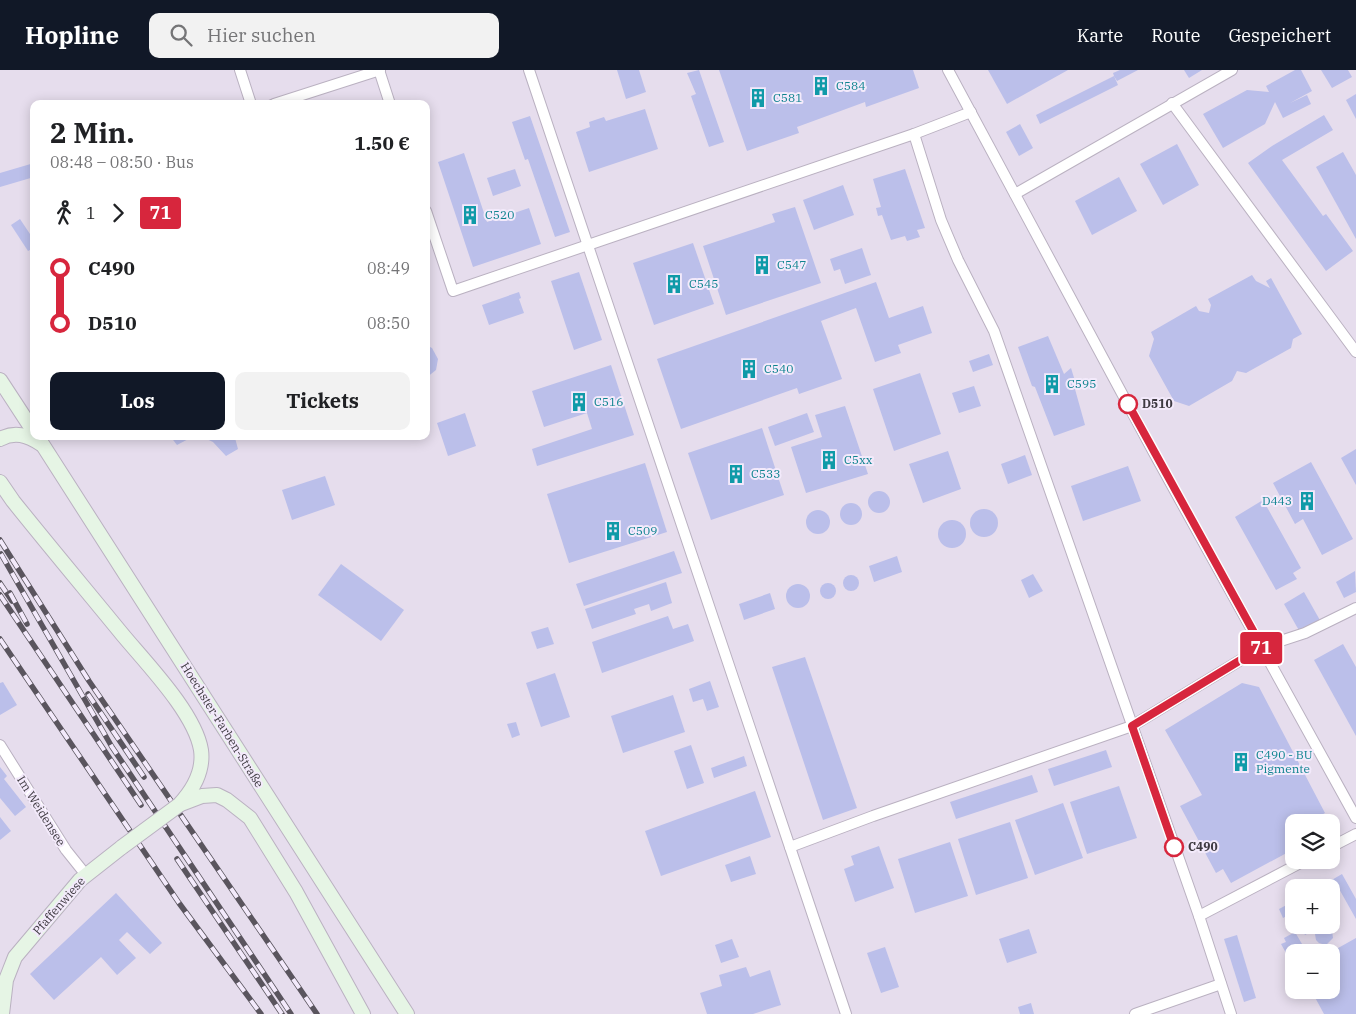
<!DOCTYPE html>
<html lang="de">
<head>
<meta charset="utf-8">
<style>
	:root { --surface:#fff; --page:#f2f2f2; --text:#202124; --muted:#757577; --accent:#111827 }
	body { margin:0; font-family:"IBM Plex Serif",serif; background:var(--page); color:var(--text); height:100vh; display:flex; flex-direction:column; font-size:19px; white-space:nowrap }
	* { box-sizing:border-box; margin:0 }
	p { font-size:16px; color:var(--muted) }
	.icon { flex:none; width:28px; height:28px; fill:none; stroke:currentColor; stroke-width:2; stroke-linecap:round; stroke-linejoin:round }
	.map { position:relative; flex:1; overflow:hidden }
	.panel { position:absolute; left:30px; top:30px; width:400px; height:340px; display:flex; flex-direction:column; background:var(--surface); border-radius:10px; box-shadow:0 2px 12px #0003 }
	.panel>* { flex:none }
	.badge { padding:0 10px; border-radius:4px; font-size:18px; line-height:32px }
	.buttons { position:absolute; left:1285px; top:744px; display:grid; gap:10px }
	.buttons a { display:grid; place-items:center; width:55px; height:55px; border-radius:10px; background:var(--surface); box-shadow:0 2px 12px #0003; font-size:25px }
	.map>.badge { position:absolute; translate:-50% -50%; box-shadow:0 0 0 2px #fff }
	.legs { display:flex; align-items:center; gap:8px; height:55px; padding:0 20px; font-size:16px }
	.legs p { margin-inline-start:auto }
	.headline { display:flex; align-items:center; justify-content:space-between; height:85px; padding:0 20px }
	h1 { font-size:28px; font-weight:700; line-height:38px }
	.cta { display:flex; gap:10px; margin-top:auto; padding:10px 20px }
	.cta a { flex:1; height:58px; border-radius:10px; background:var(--accent); color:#fff; font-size:20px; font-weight:700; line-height:58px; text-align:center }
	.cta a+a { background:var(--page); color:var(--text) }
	ul { padding:0 20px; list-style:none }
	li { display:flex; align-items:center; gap:18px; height:55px; font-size:19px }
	li i { display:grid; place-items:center; width:8px; height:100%; margin:0 6px; background:currentColor }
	li i::after { content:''; width:12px; height:12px; margin:-6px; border:4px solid; border-radius:50%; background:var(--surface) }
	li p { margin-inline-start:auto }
	li:first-child i { background:linear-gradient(#0000 50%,currentColor 0) }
	li:last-child i { background:linear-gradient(currentColor 50%,#0000 0) }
	header { display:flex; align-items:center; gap:30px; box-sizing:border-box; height:70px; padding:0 25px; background:var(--accent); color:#fff }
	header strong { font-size:24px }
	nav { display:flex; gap:28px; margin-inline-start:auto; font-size:18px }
	.search { width:350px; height:45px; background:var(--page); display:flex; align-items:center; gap:12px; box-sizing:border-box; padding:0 18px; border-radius:10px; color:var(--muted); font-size:19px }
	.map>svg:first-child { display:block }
	.building { fill:#bbbfea }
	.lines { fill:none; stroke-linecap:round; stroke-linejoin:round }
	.street-casing { stroke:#bab1c1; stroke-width:12 }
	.secondary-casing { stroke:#bab1c1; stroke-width:16 }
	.street { stroke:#fff; stroke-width:10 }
	.secondary { stroke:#e6f5e5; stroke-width:14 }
	.rail-casing { stroke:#5a555e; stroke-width:5.5 }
	.rail { stroke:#f3eafb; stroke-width:4; stroke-dasharray:11; stroke-linecap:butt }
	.secondary-bridge-casing { stroke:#bab1c1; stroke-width:16; stroke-linecap:butt }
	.secondary-bridge { stroke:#e6f5e5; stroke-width:14 }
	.line-1-casing { stroke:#fff; stroke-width:11 }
	.line-1 { stroke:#d7263d; stroke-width:8 }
	.stop-1-dot { fill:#fff; stroke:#d7263d; stroke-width:2.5 }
	.labels { text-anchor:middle; stroke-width:4; stroke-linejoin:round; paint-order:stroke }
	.culture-label { font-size:12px; fill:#0d838f; stroke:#f3eafb; text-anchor:start }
	.stop-label { font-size:12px; font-weight:bold; fill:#3e3a41; stroke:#f3eafb; text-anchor:start }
	.street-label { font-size:12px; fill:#3e3a41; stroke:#f3eafb }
</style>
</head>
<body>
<header>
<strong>Hopline</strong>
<div class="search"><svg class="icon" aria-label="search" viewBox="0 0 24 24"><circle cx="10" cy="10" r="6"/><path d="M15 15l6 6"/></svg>Hier suchen</div>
<nav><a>Karte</a><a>Route</a><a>Gespeichert</a></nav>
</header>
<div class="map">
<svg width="1356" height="944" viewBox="0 0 1356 944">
	<rect width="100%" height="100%" fill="#e6dded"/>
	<g class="building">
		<path d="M617,0H639L646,22L626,29Z"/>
		<path d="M699,0L724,72L709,77L691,26L696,24L687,3Z"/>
		<path d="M719,0H913L919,18L866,37L865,32L797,57L799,63L747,81Z"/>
		<path d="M988,0H1068L1007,34Z"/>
		<path d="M1120,0H1138L1117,11L1114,6L1118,15L1040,54L1036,45L1114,6L1113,3Z"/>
		<path d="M1184,0H1202L1189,8Z"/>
		<path d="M1295,0H1301L1312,21L1290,33L1307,25L1311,34L1283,48L1275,32L1265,54L1223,78L1203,44L1247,20L1269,22L1266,16Z"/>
		<path d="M1321,0H1348L1352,7L1332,18Z"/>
		<path d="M1356,24V49L1346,30Z"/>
		<path d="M645,39L658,79L589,102L576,62L590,57L589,52L604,47L606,51Z"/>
		<path d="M1324,45L1333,60L1282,90L1323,146L1326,144L1353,181L1326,201L1248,93L1272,76Z"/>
		<path d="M530,46L570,162L555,167L528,89L525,90L512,52Z"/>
		<path d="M1020,54L1033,78L1019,86L1006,62Z"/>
		<path d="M1177,74L1199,115L1163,135L1140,94Z"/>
		<path d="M1343,82L1356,105V169L1316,97Z"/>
		<path d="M464,83L487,152L529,138L541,174L473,197L438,92Z"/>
		<path d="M34,93V107L0,117V103Z"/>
		<path d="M515,99L521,116L493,126L487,108Z"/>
		<path d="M905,99L925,158L917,160L920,167L907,171L905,166L891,170L882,145L878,146L876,138L881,137L873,109Z"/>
		<path d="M1119,107L1137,141L1092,165L1075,131Z"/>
		<path d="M843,115L854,145L814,160L803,130Z"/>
		<path d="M795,137L821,213L726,245L703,176L775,152L772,144Z"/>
		<path d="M20,149L34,170V178L28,181L11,155Z"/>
		<path d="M693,173L714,234L654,255L633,193Z"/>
		<path d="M862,178L871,205L845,214L840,199L834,201L830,189Z"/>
		<path d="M579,202L602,270L574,280L551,211Z"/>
		<path d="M1252,205L1256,211L1270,218L1266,211L1271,208L1302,264L1293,269L1291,278L1246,303L1237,301L1232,311L1189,336L1174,331L1149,286L1154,269L1151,262L1196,236L1199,241L1209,243L1211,235L1208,229Z"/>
		<path d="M876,212L889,248L923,236L932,263L898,275L901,283L875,292L856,238L821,251L842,309L799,324L797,318L681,359L657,289Z"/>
		<path d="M519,222L521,228L519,229L524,243L489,255L482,235Z"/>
		<path d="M1048,266L1064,304L1071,298L1075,311L1073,312L1085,355L1054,366L1035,317L1032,316L1018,277Z"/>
		<path d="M426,275L432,278L438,289L436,300L426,308Z"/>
		<path d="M989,284L993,295L973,302L969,291Z"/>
		<path d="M611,295L634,365L537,396L532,379L592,359L587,343L544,357L532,321Z"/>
		<path d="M920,303L941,364L894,381L873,319Z"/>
		<path d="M974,316L981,336L959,343L952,323Z"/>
		<path d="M845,336L868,404L806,423L791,377L822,367L815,345Z"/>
		<path d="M465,343L476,376L448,386L437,353Z"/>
		<path d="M807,343L814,362L775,376L768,357Z"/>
		<path d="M762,358L784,425L711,450L688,383Z"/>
		<path d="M170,366H194L177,375Z"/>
		<path d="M200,366H237L235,368L238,379L226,386L213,372Z"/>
		<path d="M1356,379V415L1341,388Z"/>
		<path d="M948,381L961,419L923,433L909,394Z"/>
		<path d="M1025,385L1032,405L1008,414L1001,394Z"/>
		<path d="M1311,392L1353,469L1322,485L1303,449L1295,454L1273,413Z"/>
		<path d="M645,393L667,462L569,493L547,424Z"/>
		<path d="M1128,396L1141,431L1083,451L1071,416Z"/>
		<path d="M325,406L335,435L292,450L282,420Z"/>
		<circle cx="879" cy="432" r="11"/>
		<path d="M1263,430L1301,498L1293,503L1297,509L1276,520L1235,447Z"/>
		<circle cx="851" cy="444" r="11"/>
		<circle cx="984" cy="453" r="14"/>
		<circle cx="818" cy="452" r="12"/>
		<circle cx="952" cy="464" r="14"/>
		<path d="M674,481L682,503L584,536L576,514Z"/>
		<path d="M897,486L902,502L874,512L869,496Z"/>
		<path d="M341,494L404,540L381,571L318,525Z"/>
		<path d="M1355,501L1356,522L1344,528L1336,512Z"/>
		<path d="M1033,504L1043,521L1029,528L1021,510Z"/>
		<circle cx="851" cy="513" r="8"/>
		<path d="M666,512L672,533L651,541L649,534L634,539L636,544L592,559L585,539Z"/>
		<circle cx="828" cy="521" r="8"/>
		<circle cx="798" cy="526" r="12"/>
		<path d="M1304,522L1321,552L1301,564L1284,534Z"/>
		<path d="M770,523L775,539L744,550L739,534Z"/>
		<path d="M668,546L673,559L688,554L694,571L602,603L592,572Z"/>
		<path d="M548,557L554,574L537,579L531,562Z"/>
		<path d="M1343,574L1356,597V666L1314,590Z"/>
		<path d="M805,587L857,738L823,750L772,597Z"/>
		<path d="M555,603L570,647L541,657L526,613Z"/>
		<path d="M710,611L719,637L707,641L703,629L693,632L689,619Z"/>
		<path d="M3,612L17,635L0,645V613Z"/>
		<path d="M1242,613L1259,617L1325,743L1316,748L1319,752H1294V779L1231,813L1223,799L1216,803L1180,736L1202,725L1165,660Z"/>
		<path d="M673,625L685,662L623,683L611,646Z"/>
		<path d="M516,652L520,665L512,668L507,654Z"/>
		<path d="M691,675L704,713L687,719L674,681Z"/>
		<path d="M1106,680L1112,697L1054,716L1048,699Z"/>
		<path d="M744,686L747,696L714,708L711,698Z"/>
		<path d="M0,697L7,706L4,709L26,737L15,746L0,728Z"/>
		<path d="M1032,705L1038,722L956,749L950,732Z"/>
		<path d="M1119,716L1137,768L1087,784L1070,732Z"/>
		<path d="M755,721L771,767L661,806L645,761Z"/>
		<path d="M1063,733L1083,788L1035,805L1015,750Z"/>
		<path d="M0,747L11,761L0,770Z"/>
		<path d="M1010,752L1028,808L976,825L958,769Z"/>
		<path d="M950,772L968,826L915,843L898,789Z"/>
		<path d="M879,776L894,818L855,832L844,799L854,795L851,786Z"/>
		<path d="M750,786L756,804L731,812L725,795Z"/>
		<path d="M1342,804L1356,829V849L1338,817L1331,821V818H1318Z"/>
		<path d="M116,823L162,873L150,884L127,862L119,870L136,888L117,905L101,887L54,930L30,904Z"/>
		<path d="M1294,831V842L1283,848L1279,839Z"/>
		<path d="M1300,855L1328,856L1332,860L1333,868L1326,875L1319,873L1316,870L1315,864L1319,857L1305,865Z"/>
		<path d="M1029,859L1037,883L1007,893L999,869Z"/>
		<path d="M1295,862L1302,874L1286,883L1281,874L1286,872L1284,868Z"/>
		<path d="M1237,865L1256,928L1244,932L1224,869Z"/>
		<path d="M1356,868V944H1324L1311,920H1331V882Z"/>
		<path d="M732,869L739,887L721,893L715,875Z"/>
		<path d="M1317,875L1321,882H1303Z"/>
		<path d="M885,877L899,917L881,923L867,883Z"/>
		<path d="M746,897L750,907L770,900L781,935L753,944H707L700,923L722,916L719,905Z"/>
		<path d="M1031,933L1034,944H1020L1018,937Z"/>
	</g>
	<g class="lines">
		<g class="street-casing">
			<g id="street">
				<path d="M240,0L251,34"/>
				<path d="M379,0L390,34"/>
				<path d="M529,0L846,944"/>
				<path d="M948,0L1154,383L1356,748"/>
				<path d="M1172,33L1356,282"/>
				<path d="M274,34L380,0"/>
				<path d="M914,64L941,150L958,190L994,261L1199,846L1231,944"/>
				<path d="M1015,124L1232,0"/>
				<path d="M426,141L453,221L914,64L971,42"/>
				<path d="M0,675L66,780L86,805"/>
				<path d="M790,777L873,746L1132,656L1262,577L1305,563L1356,538"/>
				<path d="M1331,777L1356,764"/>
				<path d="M1199,846L1306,790"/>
				<path d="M1135,944L1221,914"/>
			</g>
		</g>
		<g class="secondary-casing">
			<g id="secondary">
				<path d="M0,310L34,362"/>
				<path d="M37,366L407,944"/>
				<path d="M0,369C15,361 27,365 41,374"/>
				<path d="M0,412L13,431C49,476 86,520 122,564C146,593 195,643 201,680C204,701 192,721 179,735"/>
				<path d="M181,734L202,726L217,725L227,730L250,748L296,822L363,944"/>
				<path d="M2,944L6,910L15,887L80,810L122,777"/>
			</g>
		</g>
		<use href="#street" class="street"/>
		<use href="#secondary" class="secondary"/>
		<g class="rail-casing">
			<g id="rail">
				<path d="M0,470L89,611L317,944"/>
				<path d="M1,484L112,677L291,944"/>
				<path d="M0,513L12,531"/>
				<path d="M10,523L27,554"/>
				<path d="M0,525L141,735"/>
				<path d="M0,569L179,833L261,944"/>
				<path d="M88,624L144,707"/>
				<path d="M177,789L282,944"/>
			</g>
		</g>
		<use href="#rail" class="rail"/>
		<g class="secondary-bridge-casing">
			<path id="secondary-bridge" d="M122,777L179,735"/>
		</g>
		<use href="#secondary-bridge" class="secondary-bridge"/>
	</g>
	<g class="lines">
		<g class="line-1-casing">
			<path id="line-1" d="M1128,334L1262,577L1132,656L1174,777"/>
		</g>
		<use href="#line-1" class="line-1"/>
	</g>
	<defs>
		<g id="building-bare" transform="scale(1.5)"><path d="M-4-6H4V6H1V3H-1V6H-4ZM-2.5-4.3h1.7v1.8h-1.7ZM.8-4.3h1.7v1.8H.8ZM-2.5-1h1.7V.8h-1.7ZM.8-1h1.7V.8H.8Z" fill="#0f9aa8" stroke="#f3eafb" stroke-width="2.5" paint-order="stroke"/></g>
	</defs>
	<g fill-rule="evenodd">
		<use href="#building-bare" x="821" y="16"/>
		<use href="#building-bare" x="758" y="28"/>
		<use href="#building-bare" x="470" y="145"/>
		<use href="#building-bare" x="762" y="195"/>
		<use href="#building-bare" x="674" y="214"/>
		<use href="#building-bare" x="749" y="299"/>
		<use href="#building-bare" x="1052" y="314"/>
		<use href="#building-bare" x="579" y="332"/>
		<use href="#building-bare" x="829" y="390"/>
		<use href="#building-bare" x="736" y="404"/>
		<use href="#building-bare" x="1307" y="431"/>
		<use href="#building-bare" x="613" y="461"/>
		<use href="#building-bare" x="1241" y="692"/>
	</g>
	<g class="stop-1-dot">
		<circle cx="1128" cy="334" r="9"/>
		<circle cx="1174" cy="777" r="9"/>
	</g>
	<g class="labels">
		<g class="culture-label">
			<text x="836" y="20">C584</text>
			<text x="773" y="32">C581</text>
			<text x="485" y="149">C520</text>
			<text x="777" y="199">C547</text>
			<text x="689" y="218">C545</text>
			<text x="764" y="303">C540</text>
			<text x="1067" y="318">C595</text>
			<text x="594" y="336">C516</text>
			<text x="844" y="394">C5xx</text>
			<text x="751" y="408">C533</text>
			<text x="1292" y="435" text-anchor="end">D443</text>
			<text x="628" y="465">C509</text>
			<text x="1256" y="689">C490 - BU<tspan x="1256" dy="14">Pigmente</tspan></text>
		</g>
		<g class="stop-label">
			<text x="1142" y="338">D510</text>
			<text x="1188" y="781">C490</text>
		</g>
		<g class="street-label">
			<text transform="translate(222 655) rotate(58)" y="4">Hoechster-Farben-Straße</text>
			<text transform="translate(41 741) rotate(58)" y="4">Im Weidensee</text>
			<text transform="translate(59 836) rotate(-49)" y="4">Pfaffenwiese</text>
		</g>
	</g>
</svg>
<div class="buttons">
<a><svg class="icon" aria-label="layers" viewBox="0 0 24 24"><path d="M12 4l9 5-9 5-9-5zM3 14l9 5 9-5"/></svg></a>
<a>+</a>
<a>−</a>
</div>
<b class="badge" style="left:1261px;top:578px;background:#d7263d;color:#fff">71</b>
<section class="panel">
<div class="headline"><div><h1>2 Min.</h1><p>08:48 – 08:50 · Bus</p></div><b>1.50 €</b></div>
<div class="legs"><svg class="icon" aria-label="walk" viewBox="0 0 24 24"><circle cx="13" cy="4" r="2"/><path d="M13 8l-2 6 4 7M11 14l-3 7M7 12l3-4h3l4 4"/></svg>1<svg class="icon" aria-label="forward" viewBox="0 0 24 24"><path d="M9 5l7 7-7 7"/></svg><b class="badge" style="background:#d7263d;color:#fff">71</b></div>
<ul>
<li><i style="color:#d7263d"></i><b>C490</b><p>08:49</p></li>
<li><i style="color:#d7263d"></i><b>D510</b><p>08:50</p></li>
</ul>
<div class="cta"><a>Los</a><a>Tickets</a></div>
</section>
</div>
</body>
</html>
